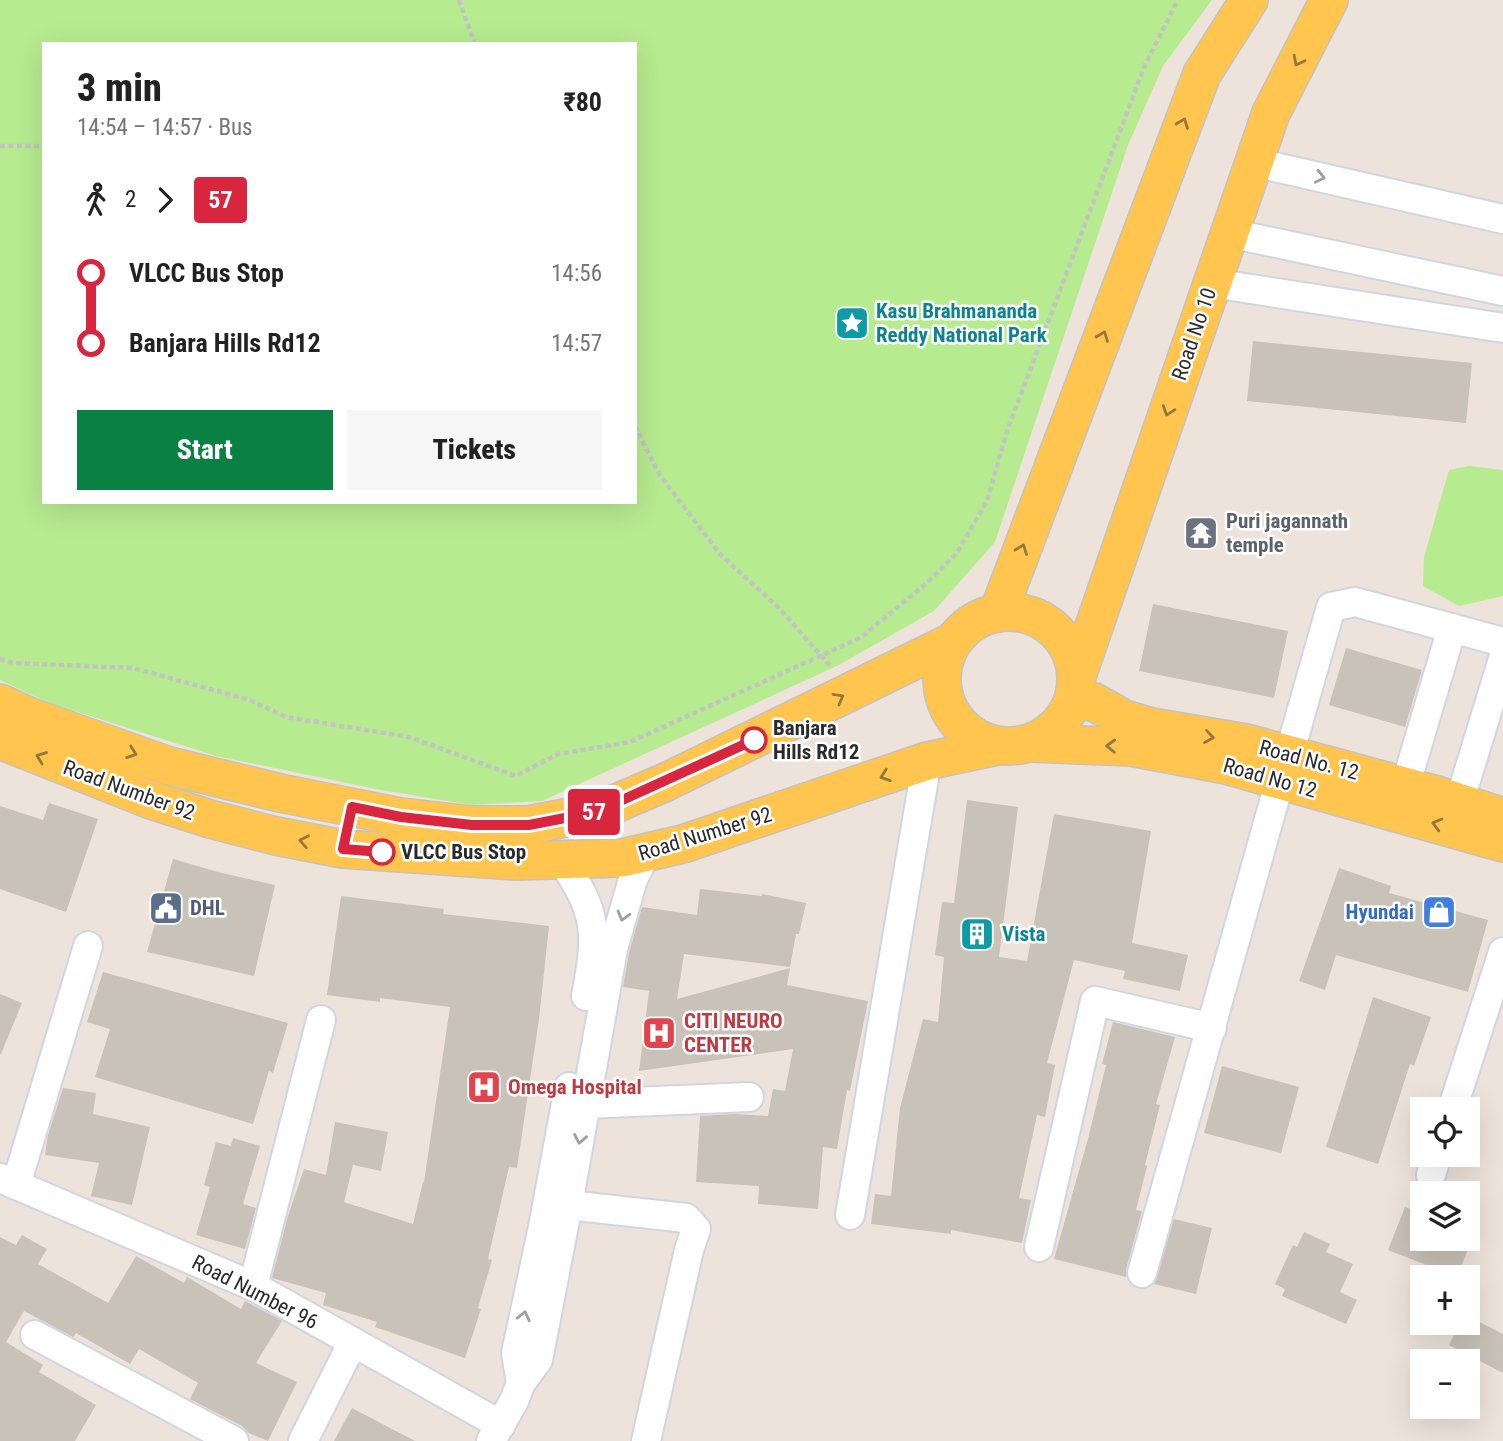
<!DOCTYPE html>
<html lang="en">
<head>
<meta charset="utf-8">
<style>
	:root { --surface:#fff; --page:#f6f6f6; --text:#222; --muted:#767676; --accent:#0b8043 }
	body { margin:0; font-family:"Roboto Condensed",sans-serif; background:var(--page); color:var(--text); height:100vh; display:flex; flex-direction:column; font-size:26px; white-space:nowrap }
	* { box-sizing:border-box; margin:0 }
	p { font-size:23px; color:var(--muted) }
	.icon { flex:none; width:38px; height:38px; fill:none; stroke:currentColor; stroke-width:2; stroke-linecap:round; stroke-linejoin:round }
	.map { position:relative; flex:1; overflow:hidden }
	.panel { position:absolute; left:42px; top:42px; width:595px; height:462px; display:flex; flex-direction:column; background:var(--surface); border-radius:0px; box-shadow:0 7px 28px #0002 }
	.panel>* { flex:none }
	.badge { padding:0 14px; border-radius:5px; font-size:24px; line-height:46px }
	.fabs { position:absolute; left:1410px; top:1097px; display:grid; gap:14px }
	.fabs a { display:grid; place-items:center; width:70px; height:70px; border-radius:0px; background:var(--surface); box-shadow:0 7px 28px #0002; font-size:35px }
	.map>.badge { position:absolute; translate:-50% -50%; box-shadow:0 0 0 4px #fff }
	.legs { display:flex; align-items:center; gap:10px; height:77px; padding:0 35px; font-size:23px }
	.legs p { margin-inline-start:auto }
	.head { display:flex; align-items:center; justify-content:space-between; height:119px; padding:0 35px }
	h1 { font-size:38px; font-weight:800; line-height:52px }
	.action { display:flex; gap:14px; margin-top:auto; padding:14px 35px }
	.action a { flex:1; height:80px; border-radius:0px; background:var(--accent); color:#fff; font-size:28px; font-weight:800; line-height:80px; text-align:center }
	.action a+a { background:var(--page); color:var(--text) }
	ul { padding:0 35px; list-style:none }
	li { display:flex; align-items:center; gap:24px; height:70px; font-size:26px }
	li i { display:grid; place-items:center; width:10px; height:100%; margin:0 9px; background:currentColor }
	li i::after { content:''; width:18px; height:18px; margin:-9px; border:5px solid; border-radius:50%; background:var(--surface) }
	li p { margin-inline-start:auto }
	li:first-child i { background:linear-gradient(#0000 50%,currentColor 0) }
	li:last-child i { background:linear-gradient(currentColor 50%,#0000 0) }
	.map>svg:first-child { display:block }
	.green { fill:#b7eb90; fill-rule:evenodd }
	.building { fill:#c8c2b9 }
	.lines { fill:none; stroke-linecap:round; stroke-linejoin:round }
	.minor-casing { stroke:#cfd5e5; stroke-width:32 }
	.major-casing { stroke:#c3c3c3; stroke-width:40 }
	.path { stroke:#c3c3c3; stroke-width:4.5; stroke-dasharray:5 3.5; stroke-linecap:butt }
	.minor { stroke:#fff; stroke-width:28 }
	.major { stroke:#ffc54e; stroke-width:37 }
	.oneway { stroke:#94783c }
	.oneway2 { stroke:#9f9f9f }
	.line-1-casing { stroke:#fff; stroke-width:16 }
	.line-1 { stroke:#d7263d; stroke-width:10 }
	.stop-1-dot { fill:#fff; stroke:#d7263d; stroke-width:3.5 }
	.labels { text-anchor:middle; stroke-width:5; stroke-linejoin:round; paint-order:stroke }
	.culture-label { font-size:21px; font-weight:bold; fill:#0d838f; stroke:#fff; text-anchor:start }
	.street-label { font-size:21px; fill:#2a2a2a; stroke:#fff }
	.worship-label { font-size:21px; font-weight:bold; fill:#5b616d; stroke:#fff; text-anchor:start }
	.stop-label { font-size:21px; font-weight:bold; fill:#2a2a2a; stroke:#fff; text-anchor:start }
	.service-label { font-size:21px; font-weight:bold; fill:#4e5e75; stroke:#fff; text-anchor:start }
	.shop-label { font-size:21px; font-weight:bold; fill:#366cbe; stroke:#fff; text-anchor:end }
	.health-label { font-size:21px; font-weight:bold; fill:#be3a42; stroke:#fff; text-anchor:start }
</style>
</head>
<body>
<div class="map">
<svg width="1503" height="1441" viewBox="0 0 1503 1441">
	<rect width="100%" height="100%" fill="#eee3da"/>
	<g class="green">
		<path d="M0,0H1212L1163,66L1128,145L995,542L934,611L837,666L542,801L472,805L381,790L216,756L49,703L0,680ZM44,44H635V502H44Z"/>
		<path d="M1469,466L1503,470V596L1459,606L1423,586L1424,557L1449,470Z"/>
	</g>
	<g class="building">
		<path d="M1253,341L1472,363L1466,423L1247,401Z"/>
		<path d="M1153,604L1288,631L1274,698L1139,671Z"/>
		<path d="M1346,648L1422,670L1405,727L1329,705Z"/>
		<path d="M967,800L1018,807L999,957L1027,961L1054,814L1151,831L1132,943L1188,955L1180,991L1123,979L1125,971L1074,960L1047,1063L1055,1065L1045,1117L1037,1115L1019,1198L1031,1200L1022,1243L951,1230V1234L871,1224L875,1194L891,1196L900,1108L923,1019L938,1022L944,957L935,955L942,902L954,903Z"/>
		<path d="M49,803L98,819L66,912L0,889V806L43,820Z"/>
		<path d="M173,859L218,872L275,885L254,976L147,952Z"/>
		<path d="M1339,868L1391,886L1389,893L1488,920L1468,992L1336,955L1325,990L1299,981Z"/>
		<path d="M700,889L762,896V894L806,903L799,934H796L790,967L684,954L677,999L790,968L787,985L868,1001L850,1091L847,1090L837,1149L823,1147L818,1209L758,1204L759,1186L696,1182L700,1116L734,1114L768,1116L773,1089L785,1091L793,1049L639,1071L649,991L623,987L629,953L642,907L697,915Z"/>
		<path d="M341,896L444,909L443,914L549,926L539,1019L517,1168L509,1167L488,1259L492,1260L478,1308L481,1309L465,1358L375,1327L377,1322L323,1305L326,1293L272,1278L288,1216L304,1169L326,1175L335,1122L388,1132L381,1171L353,1165L344,1202L413,1224L423,1182H424L450,1007L380,998V1002L327,995Z"/>
		<path d="M103,972L288,1023L273,1073L269,1071L253,1124L95,1077L110,1029L87,1022Z"/>
		<path d="M0,994L22,1003L1,1054H0Z"/>
		<path d="M1373,997L1431,1017L1414,1066L1410,1064L1378,1164L1326,1147Z"/>
		<path d="M1113,1022L1175,1037L1156,1104L1160,1105L1145,1165L1147,1166L1136,1210L1142,1211L1126,1269V1277L1054,1259L1089,1135L1106,1065L1102,1064Z"/>
		<path d="M1222,1066L1299,1087L1281,1153L1204,1133Z"/>
		<path d="M63,1088L96,1093L93,1114L150,1127L132,1205L91,1196L99,1163L45,1155L48,1135Z"/>
		<path d="M233,1138L260,1146L243,1204L256,1208L245,1249L196,1235L210,1187L204,1185L216,1142L231,1146Z"/>
		<path d="M1405,1207L1423,1214V1239H1472L1457,1277L1388,1250Z"/>
		<path d="M1174,1219L1212,1228L1196,1294L1154,1284Z"/>
		<path d="M1304,1232L1330,1244L1326,1252L1353,1264L1340,1292L1357,1300L1346,1324L1282,1296L1285,1289L1275,1284L1293,1245L1297,1247Z"/>
		<path d="M22,1235L47,1249L38,1264L108,1303L136,1256L184,1283L187,1277L241,1309L245,1301L282,1321L256,1363L297,1382L268,1441L249,1433L242,1426L190,1399L198,1383L139,1349L130,1364L76,1333L73,1337L24,1311L6,1342L43,1365L39,1372L96,1405L75,1441H0V1237L16,1245Z"/>
		<path d="M1468,1316L1503,1334V1373L1449,1345L1460,1323H1468Z"/>
		<path d="M352,1408L415,1441H334Z"/>
	</g>
	<g class="lines">
		<g class="minor-casing">
			<g id="minor">
				<path d="M1253,162L1503,219"/>
				<path d="M1229,233L1503,291"/>
				<path d="M1212,283L1503,328"/>
				<path d="M1289,755L1331,607L1355,602L1503,642"/>
				<path d="M1405,787L1452,628"/>
				<path d="M1459,803L1503,659"/>
				<path d="M561,860C598,912 598,934 586,996"/>
				<path d="M586,1104L749,1097"/>
				<path d="M1452,1110L1503,952"/>
				<path d="M1431,1175L1437,1155"/>
				<path d="M0,1178L253,1286L501,1425"/>
				<path d="M16,1185L88,946"/>
				<path d="M568,1205L686,1218L696,1229L689,1250L646,1441"/>
				<path d="M850,1215L927,761"/>
				<path d="M1039,1247L1095,1001L1212,1028"/>
				<path d="M1142,1273L1280,780"/>
				<path d="M253,1286L321,1020"/>
				<path d="M35,1335L234,1441"/>
				<path d="M521,1383L516,1353L543,1227L569,1087"/>
				<path d="M303,1441L353,1342"/>
				<path d="M491,1441L514,1401L521,1383L538,1360L568,1205L613,949L633,879L647,852"/>
			</g>
		</g>
		<g class="major-casing">
			<g id="major">
				<circle cx="1009" cy="679" r="67"/>
				<path d="M998,613L1202,74L1249,0"/>
				<path d="M1077,676L1271,113L1329,0"/>
				<path d="M1074,700L1094,702L1124,719L1152,727L1246,743L1437,795L1503,817"/>
				<path d="M0,703L28,716L169,766L280,793L401,817L472,825H529L596,812L666,782L952,642"/>
				<path d="M0,740L151,800L210,819L276,836L343,849L516,861L622,858L683,844L927,761L998,746"/>
				<path d="M1031,743L1131,747L1226,765L1503,843"/>
			</g>
		</g>
		<g class="path">
			<path d="M459,0L475,44"/>
			<path d="M0,146H44"/>
			<path d="M635,426L659,474L720,554L780,609L832,668"/>
			<path d="M0,659L13,663L133,668L250,700L286,717L409,737L516,776L558,754L630,742L860,638L927,583L957,553L987,501L1007,431L1145,65L1178,0"/>
		</g>
		<use href="#minor" class="minor"/>
		<use href="#major" class="major"/>
	</g>
	<defs><path id="oneway-chevron" d="M-2-3.5L2.5 0L-2 3.5" fill="none" stroke-width="1.6" stroke-linecap="round" stroke-linejoin="round" transform="scale(1.75)"/></defs>
	<g class="oneway">
		<use href="#oneway-chevron" transform="translate(1298 61) rotate(117)"/>
		<use href="#oneway-chevron" transform="translate(1183 123) rotate(-69)"/>
		<use href="#oneway-chevron" transform="translate(1103 336) rotate(-69)"/>
		<use href="#oneway-chevron" transform="translate(1168 411) rotate(109)"/>
		<use href="#oneway-chevron" transform="translate(1022 549) rotate(-69)"/>
		<use href="#oneway-chevron" transform="translate(839 698) rotate(-29)"/>
		<use href="#oneway-chevron" transform="translate(1209 737) rotate(9)"/>
		<use href="#oneway-chevron" transform="translate(1111 746) rotate(-178)"/>
		<use href="#oneway-chevron" transform="translate(132 753) rotate(19)"/>
		<use href="#oneway-chevron" transform="translate(41 757) rotate(-159)"/>
		<use href="#oneway-chevron" transform="translate(885 776) rotate(161)"/>
		<use href="#oneway-chevron" transform="translate(1437 824) rotate(-165)"/>
		<use href="#oneway-chevron" transform="translate(304 841) rotate(-169)"/>
	</g>
	<g class="oneway2">
		<use href="#oneway-chevron" transform="translate(1320 177) rotate(13)"/>
		<use href="#oneway-chevron" transform="translate(623 916) rotate(106)"/>
		<use href="#oneway-chevron" transform="translate(580 1139) rotate(100)"/>
		<use href="#oneway-chevron" transform="translate(524 1316) rotate(-78)"/>
	</g>
	<g class="lines">
		<g class="line-1-casing">
			<path id="line-1" d="M382,852L343,849L352,807L401,817L472,825H529L596,812L754,740"/>
		</g>
		<use href="#line-1" class="line-1"/>
	</g>
	<defs>
		<g id="sight-square" transform="scale(1.75)"><rect x="-9" y="-9" width="18" height="18" rx="4" fill="#0f9aa8" stroke="#fff"/><path d="M0-6L1.8-2.2L6-1.7L2.9 1.2L3.7 5.4L0 3.3L-3.7 5.4L-2.9 1.2L-6-1.7L-1.8-2.2Z" fill="#fff"/></g>
		<g id="temple-square" transform="scale(1.75)"><rect x="-9" y="-9" width="18" height="18" rx="4" fill="#6b7280" stroke="#fff"/><path d="M0-6L5-2H3V0L6.5 2.5H4V6H1.5V3h-3V6H-4V2.5H-6.5L-3 0V-2H-5Z" fill="#fff"/></g>
		<g id="civic-square" transform="scale(1.75)"><rect x="-9" y="-9" width="18" height="18" rx="4" fill="#5c6f8a" stroke="#fff"/><path d="M-.6-6.5H3V-4.5H.6V-3L4-1V1h2V6H-6V1h2V-1L-.6-3ZM-1.2 2.5V6h2.4V2.5Z" fill="#fff"/></g>
		<g id="shop-square" transform="scale(1.75)"><rect x="-9" y="-9" width="18" height="18" rx="4" fill="#3f7fe0" stroke="#fff"/><path d="M-5-2.5h2.3a2.7 3.5 0 0 1 5.4 0H5L5.5 6h-11ZM-1.5-2.5h3a1.5 2.3 0 0 0-3 0Z" fill="#fff"/></g>
		<g id="building-square" transform="scale(1.75)"><rect x="-9" y="-9" width="18" height="18" rx="4" fill="#0f9aa8" stroke="#fff"/><path d="M-4-6H4V6H1V3H-1V6H-4ZM-2.5-4.3h1.7v1.8h-1.7ZM.8-4.3h1.7v1.8H.8ZM-2.5-1h1.7V.8h-1.7ZM.8-1h1.7V.8H.8Z" fill="#fff"/></g>
		<g id="hospital-square" transform="scale(1.75)"><rect x="-9" y="-9" width="18" height="18" rx="4" fill="#e0444e" stroke="#fff"/><path d="M-5-5h3v3.5h4V-5h3V5h-3V1.5h-4V5h-3Z" fill="#fff"/></g>
	</defs>
	<g fill-rule="evenodd">
		<use href="#sight-square" x="852" y="323"/>
		<use href="#temple-square" x="1201" y="533"/>
		<use href="#civic-square" x="166" y="908"/>
		<use href="#shop-square" x="1439" y="912"/>
		<use href="#building-square" x="977" y="934"/>
		<use href="#hospital-square" x="659" y="1033"/>
		<use href="#hospital-square" x="484" y="1087"/>
	</g>
	<g class="stop-1-dot">
		<circle cx="754" cy="740" r="12"/>
		<circle cx="382" cy="852" r="12"/>
	</g>
	<g class="labels">
		<g class="culture-label">
			<text x="876" y="318">Kasu Brahmananda<tspan x="876" dy="24">Reddy National Park</tspan></text>
			<text x="1002" y="941">Vista</text>
		</g>
		<g class="street-label">
			<text transform="translate(1194 334) rotate(-71)" y="7">Road No 10</text>
			<text transform="translate(1309 760) rotate(15)" y="7">Road No. 12</text>
			<text transform="translate(1270 778) rotate(16)" y="7">Road No 12</text>
			<text transform="translate(129 790) rotate(20)" y="7">Road Number 92</text>
			<text transform="translate(705 834) rotate(-17)" y="7">Road Number 92</text>
			<text transform="translate(255 1292) rotate(27)" y="7">Road Number 96</text>
		</g>
		<g class="worship-label">
			<text x="1226" y="528">Puri jagannath<tspan x="1226" dy="24">temple</tspan></text>
		</g>
		<g class="stop-label">
			<text x="773" y="735">Banjara<tspan x="773" dy="24">Hills Rd12</tspan></text>
			<text x="401" y="859">VLCC Bus Stop</text>
		</g>
		<g class="service-label">
			<text x="190" y="915">DHL</text>
		</g>
		<g class="shop-label">
			<text x="1414" y="919">Hyundai</text>
		</g>
		<g class="health-label">
			<text x="684" y="1028">CITI NEURO<tspan x="684" dy="24">CENTER</tspan></text>
			<text x="508" y="1094">Omega Hospital</text>
		</g>
	</g>
</svg>
<div class="fabs">
<a><svg class="icon" aria-label="locate" viewBox="0 0 24 24"><circle cx="12" cy="12" r="6"/><path d="M12 2v4M12 18v4M2 12h4M18 12h4"/></svg></a>
<a><svg class="icon" aria-label="layers" viewBox="0 0 24 24"><path d="M12 4l9 5-9 5-9-5zM3 14l9 5 9-5"/></svg></a>
<a>+</a>
<a>−</a>
</div>
<b class="badge" style="left:594px;top:812px;background:#d7263d;color:#fff">57</b>
<section class="panel">
<div class="head"><div><h1>3 min</h1><p>14:54 – 14:57 · Bus</p></div><b>₹80</b></div>
<div class="legs"><svg class="icon" aria-label="walk" viewBox="0 0 24 24"><circle cx="13" cy="4" r="2"/><path d="M13 8l-2 6 4 7M11 14l-3 7M7 12l3-4h3l4 4"/></svg>2<svg class="icon" aria-label="forward" viewBox="0 0 24 24"><path d="M9 5l7 7-7 7"/></svg><b class="badge" style="background:#d7263d;color:#fff">57</b></div>
<ul>
<li><i style="color:#d7263d"></i><b>VLCC Bus Stop</b><p>14:56</p></li>
<li><i style="color:#d7263d"></i><b>Banjara Hills Rd12</b><p>14:57</p></li>
</ul>
<div class="action"><a>Start</a><a>Tickets</a></div>
</section>
</div>
</body>
</html>
